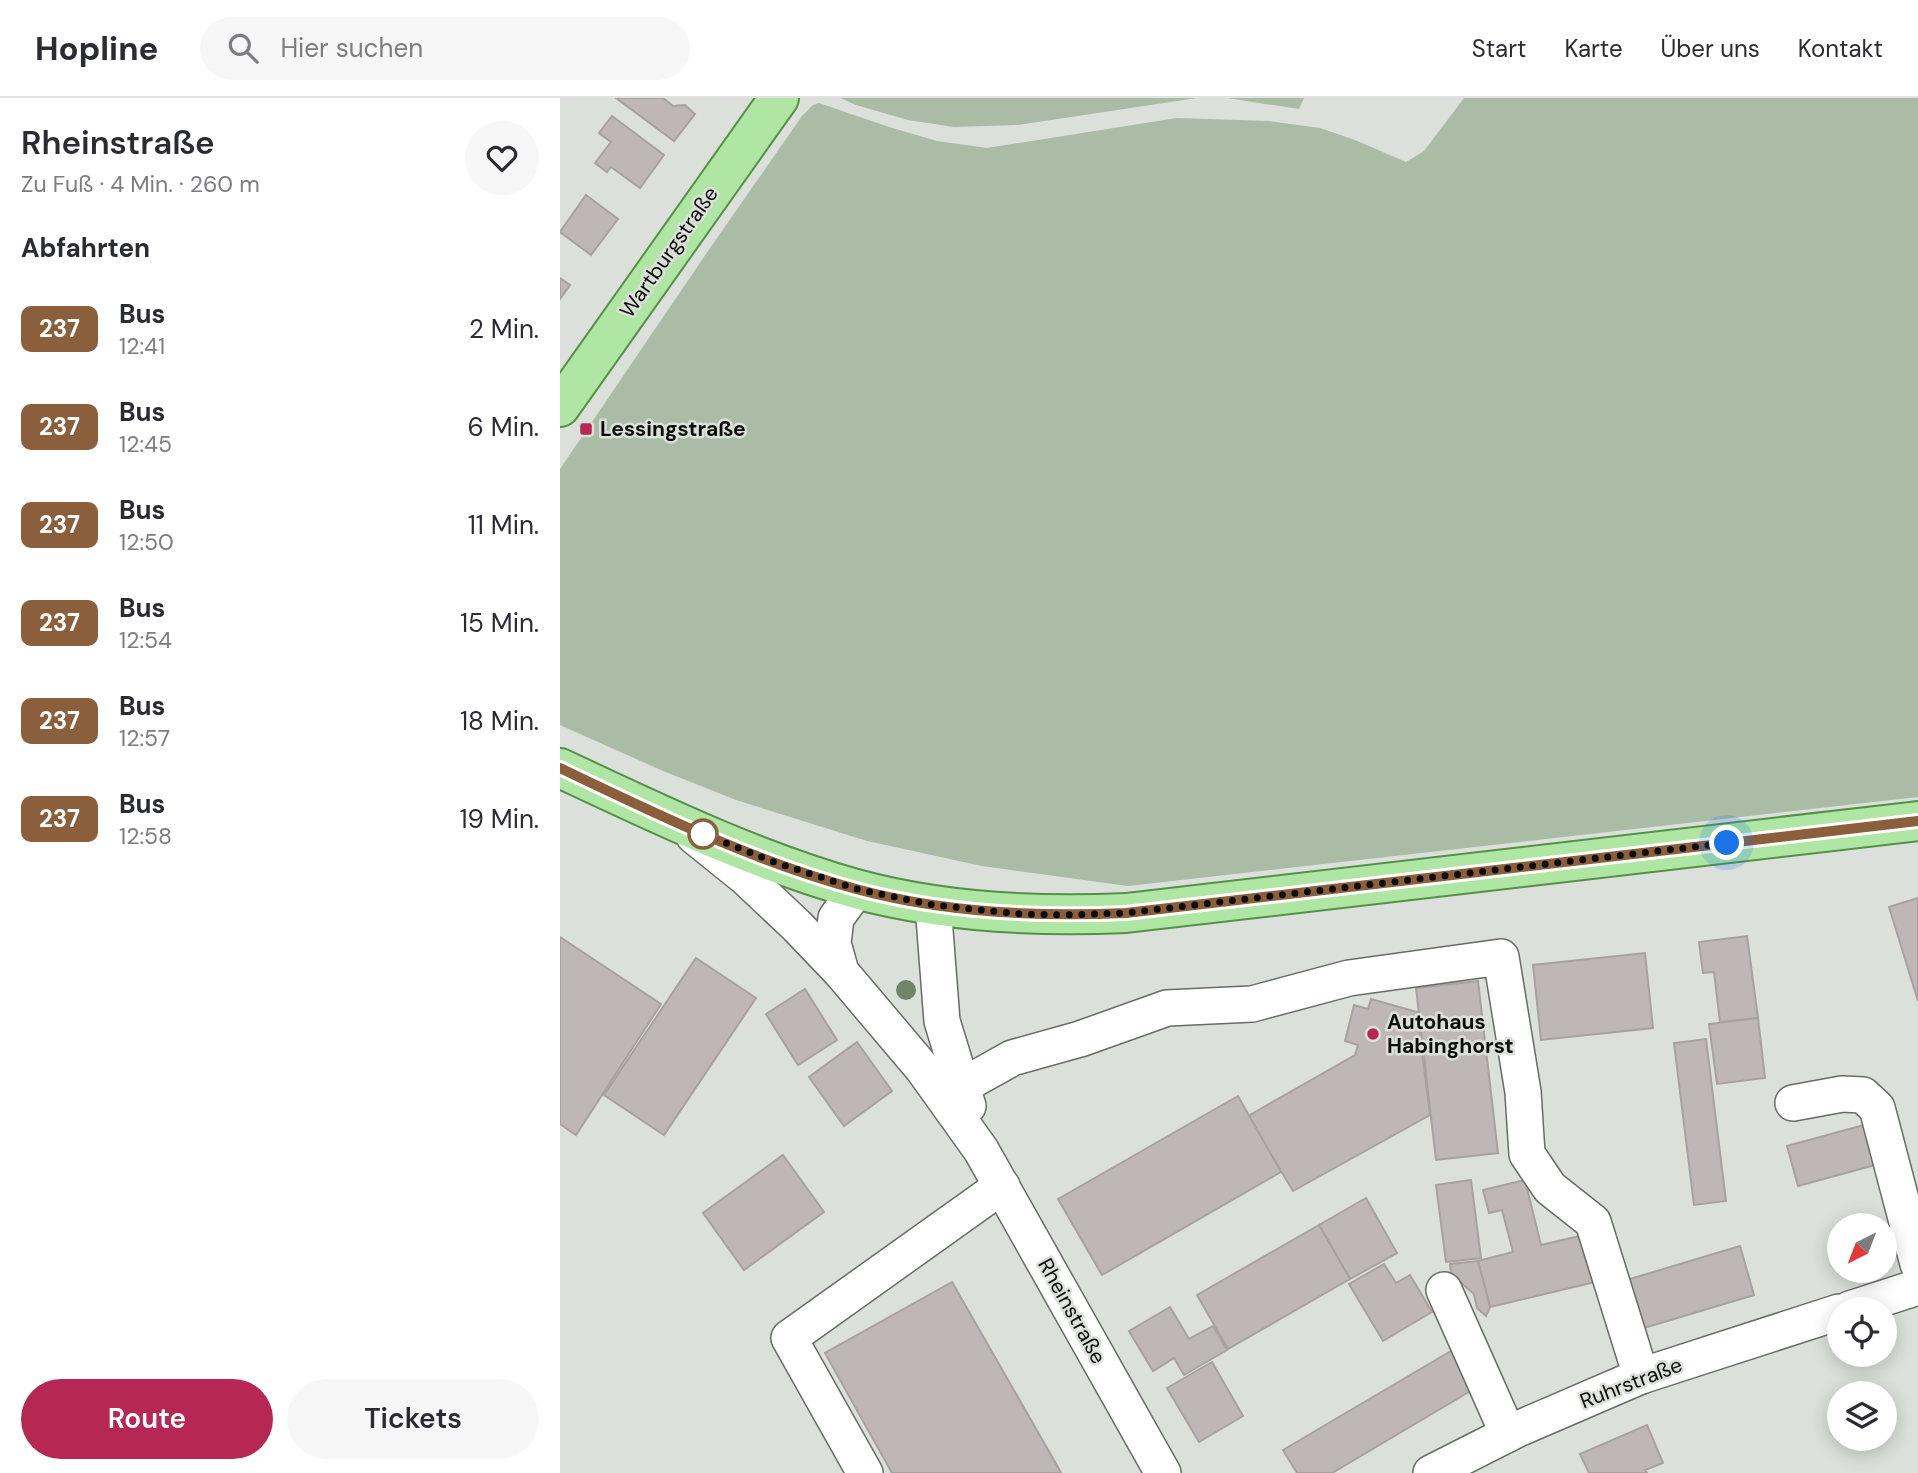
<!DOCTYPE html>
<html lang="de">
<head>
<meta charset="utf-8">
<style>
	:root { --surface:#fff; --page:#f7f7f7; --text:#2b2b33; --muted:#7c7c81; --line:#e1e1e2; --accent:#b62754 }
	body { margin:0; font-family:"DM Sans",sans-serif; background:var(--page); color:var(--text); height:100vh; display:flex; flex-direction:column; font-size:26px; white-space:nowrap }
	* { box-sizing:border-box; margin:0 }
	p { font-size:23px; color:var(--muted) }
	.icon { flex:none; width:38px; height:38px; fill:none; stroke:currentColor; stroke-width:2; stroke-linecap:round; stroke-linejoin:round }
	.map { position:relative; flex:1; overflow:hidden }
	.drawer { display:flex; flex-direction:column; background:var(--surface); width:560px }
	.drawer>* { flex:none }
	.badge { padding:0 14px; border-radius:10px; font-size:24px; line-height:46px }
	.needle { width:46px; rotate:222deg }
	.fabs { position:absolute; left:1267px; top:1115px; display:grid; gap:14px }
	.fabs a { display:grid; place-items:center; width:70px; height:70px; border-radius:50%; background:var(--surface); box-shadow:0 4px 18px #0003; font-size:35px }
	.you { position:absolute; width:35px; height:35px; margin:-18px; border:5px solid #fff; border-radius:50%; background:#1a73e8; box-shadow:0 0 0 10px #1a73e833 }
	.map>.badge { position:absolute; translate:-50% -50%; box-shadow:0 0 0 4px #fff }
	h2 { padding:0 21px; font-size:26px; line-height:63px }
	.round { display:grid; place-items:center; flex:none; width:74px; height:74px; border-radius:37px; background:var(--page) }
	.summary { display:flex; align-items:center; justify-content:space-between; height:119px; padding:0 21px }
	h1 { font-size:33px; font-weight:600; line-height:52px }
	.primary-button { display:flex; gap:14px; margin-top:auto; padding:14px 21px }
	.primary-button a { flex:1; height:80px; border-radius:42px; background:var(--accent); color:#fff; font-size:28px; font-weight:600; line-height:80px; text-align:center }
	.primary-button a+a { background:var(--page); color:var(--text) }
	ul { padding:0; list-style:none }
	li { display:flex; align-items:center; gap:21px; height:98px; padding:0 21px }
	li div { flex:1 }
	li b { display:block; font-size:26px }
	li em { font-style:normal }
	li .badge { min-width:77px; font-weight:700; text-align:center }
	header { display:flex; align-items:center; gap:42px; box-sizing:border-box; height:98px; padding:0 35px; background:var(--surface); border-bottom:2px solid var(--line) }
	header strong { font-size:33px }
	nav { display:flex; gap:38px; margin-inline-start:auto; font-size:24px }
	.search { width:490px; height:63px; background:var(--page); display:flex; align-items:center; gap:18px; box-sizing:border-box; padding:0 24px; border-radius:38px; color:var(--muted); font-size:26px }
	main { display:flex; flex:1; min-height:0 }
	.map>svg:first-child { display:block }
	.green { fill:#aabba6 }
	.building { fill:#bfb6b7; stroke:#a8a0a1; stroke-width:2 }
	.lines { fill:none; stroke-linecap:round; stroke-linejoin:round }
	.minor-casing { stroke:#676c66; stroke-width:38 }
	.major-casing { stroke:#559047; stroke-width:42 }
	.minor { stroke:#fff; stroke-width:35 }
	.major { stroke:#b0e6a4; stroke-width:38 }
	.tree { fill:#6f866a }
	.line-casing { stroke:#fff; stroke-width:16 }
	.line { stroke:#8b5e3c; stroke-width:10 }
	.walk { stroke:#0c0d0b; stroke-width:7; stroke-dasharray:0 12.6 }
	.poi-dot { fill:#b62754; stroke:#dbe0da; stroke-width:2.5 }
	.stop-dot { fill:#fff; stroke:#8b5e3c; stroke-width:3.5 }
	.labels { text-anchor:middle; stroke-width:5; stroke-linejoin:round; paint-order:stroke }
	.street-label { font-size:21px; fill:#0c0d0b; stroke:#dbe0da }
	.poi-label { font-size:21px; font-weight:bold; fill:#0c0d0b; stroke:#dbe0da; text-anchor:start }
</style>
</head>
<body>
<header>
<strong>Hopline</strong>
<div class="search"><svg class="icon" aria-label="search" viewBox="0 0 24 24"><circle cx="10" cy="10" r="6"/><path d="M15 15l6 6"/></svg>Hier suchen</div>
<nav><a>Start</a><a>Karte</a><a>Über uns</a><a>Kontakt</a></nav>
</header>
<main>
<section class="drawer">
<div class="summary"><div><h1>Rheinstraße</h1><p>Zu Fuß · 4 Min. · 260 m</p></div><a class="round"><svg class="icon" aria-label="heart" viewBox="0 0 24 24"><path d="M12 20l-8-8c-3-5 5-10 8-4 3-6 11-1 8 4z"/></svg></a></div>
<h2>Abfahrten</h2>
<ul>
<li><span class="badge" style="background:#8b5e3c;color:#fff">237</span><div><b>Bus</b><p>12:41</p></div><em>2 Min.</em></li>
<li><span class="badge" style="background:#8b5e3c;color:#fff">237</span><div><b>Bus</b><p>12:45</p></div><em>6 Min.</em></li>
<li><span class="badge" style="background:#8b5e3c;color:#fff">237</span><div><b>Bus</b><p>12:50</p></div><em>11 Min.</em></li>
<li><span class="badge" style="background:#8b5e3c;color:#fff">237</span><div><b>Bus</b><p>12:54</p></div><em>15 Min.</em></li>
<li><span class="badge" style="background:#8b5e3c;color:#fff">237</span><div><b>Bus</b><p>12:57</p></div><em>18 Min.</em></li>
<li><span class="badge" style="background:#8b5e3c;color:#fff">237</span><div><b>Bus</b><p>12:58</p></div><em>19 Min.</em></li>
</ul>
<div class="primary-button"><a>Route</a><a>Tickets</a></div>
</section>
<div class="map">
<svg width="1358" height="1375" viewBox="0 0 1358 1375">
	<rect width="100%" height="100%" fill="#dbe0da"/>
	<g class="green">
		<path d="M280,0H637L458,27L394,29L348,22L296,7Z"/>
		<path d="M667,0H744L739,11Z"/>
		<path d="M904,0H1358V699L568,788L422,768L307,743L176,702L103,673L0,627V371L148,153L242,18L253,7L259,5L329,29L377,43L427,50L617,20L709,23L760,30L795,42L846,64L864,53Z"/>
	</g>
	<g class="building">
		<path d="M56,0H103L113,8L125,7L135,16L114,43Z"/>
		<path d="M52,18L104,57L80,90L51,69L47,74L35,65L51,44L39,35Z"/>
		<path d="M26,97L58,121L31,157L0,134Z"/>
		<path d="M0,180L10,187L0,201Z"/>
		<path d="M1358,800V903L1329,809Z"/>
		<path d="M1187,838L1198,920L1160,924L1154,874L1143,875L1139,844Z"/>
		<path d="M0,839L101,906L16,1037L0,1026Z"/>
		<path d="M1085,855L1093,930L981,942L973,867Z"/>
		<path d="M136,860L196,900L104,1037L44,997Z"/>
		<path d="M918,883L938,1055L876,1062L856,890Z"/>
		<path d="M245,891L277,942L238,967L206,916Z"/>
		<path d="M811,901L857,914L870,1017L733,1093L688,1018L795,957L798,947L785,943L794,907L808,911Z"/>
		<path d="M1198,920L1205,980L1157,986L1149,926Z"/>
		<path d="M1146,941L1166,1103L1134,1107L1114,945Z"/>
		<path d="M297,944L332,993L284,1028L249,979Z"/>
		<path d="M678,998L721,1074L542,1177L498,1101Z"/>
		<path d="M1304,1027L1315,1067L1238,1088L1227,1048Z"/>
		<path d="M223,1057L264,1114L184,1172L143,1115Z"/>
		<path d="M911,1082L921,1160L886,1164L876,1087Z"/>
		<path d="M965,1082L981,1147L1024,1137L1035,1184L930,1209L918,1163L953,1154L942,1112L929,1115L923,1092Z"/>
		<path d="M806,1100L837,1155L790,1181L759,1127Z"/>
		<path d="M759,1127L790,1181L668,1251L637,1197Z"/>
		<path d="M1180,1148L1194,1197L1074,1233L1060,1184Z"/>
		<path d="M918,1163L930,1209L926,1218L917,1210L914,1196L891,1176L890,1166Z"/>
		<path d="M824,1166L836,1185L850,1177L872,1214L823,1243L789,1186Z"/>
		<path d="M392,1184L499,1371L501,1375H332L265,1255Z"/>
		<path d="M610,1209L629,1241L653,1228L667,1252L624,1277L614,1260L593,1273L569,1233Z"/>
		<path d="M896,1250L919,1288L772,1375H737L723,1352Z"/>
		<path d="M652,1264L683,1318L639,1344L607,1290Z"/>
		<path d="M1087,1327L1103,1365L1085,1372L1087,1375H1029L1020,1356Z"/>
	</g>
	<g class="lines">
		<g class="minor-casing">
			<g id="minor">
				<path d="M134,738L185,779L237,828L281,874L363,971L421,1052L603,1375"/>
				<path d="M373,807L382,923L408,1008"/>
				<path d="M281,874L273,845L276,820L297,791"/>
				<path d="M402,988L452,960L520,941L607,910L692,906L789,880L941,859L963,994L967,1056L990,1090L1033,1124L1081,1278"/>
				<path d="M1233,1005L1282,996L1303,997L1317,1010L1358,1166"/>
				<path d="M884,1192L948,1336"/>
				<path d="M1290,1211L1358,1189"/>
				<path d="M305,1375L229,1240L442,1088"/>
				<path d="M871,1375L958,1331L1081,1278L1279,1214"/>
			</g>
		</g>
		<g class="major-casing">
			<g id="major">
				<path d="M0,309L219,0"/>
				<path d="M0,670C96,715 193,762 296,791C384,815 476,819 566,815L1358,723"/>
			</g>
		</g>
		<use href="#minor" class="minor"/>
		<use href="#major" class="major"/>
	</g>
	<circle class="tree" cx="346" cy="892" r="10"/>
	<g class="lines">
		<g class="line-casing">
			<path id="line" d="M0,670C96,716 193,763 296,791C384,815 476,819 566,815L1358,723"/>
		</g>
		<use href="#line" class="line"/>
		<path class="walk" d="M143,736L214,764L297,791L373,807L461,816L505,817L566,815L1167,745"/>
	</g>
	<g class="poi-dot">
		<rect x="19" y="324" width="14" height="14" rx="3.5"/>
		<circle cx="813" cy="936" r="7"/>
	</g>
	<circle class="stop-dot" cx="143" cy="736" r="14"/>
	<g class="labels">
		<g class="street-label">
			<text transform="translate(109 154) rotate(-55)" y="7">Wartburgstraße</text>
			<text transform="translate(512 1213) rotate(61)" y="7">Rheinstraße</text>
			<text transform="translate(1071 1285) rotate(-21)" y="7">Ruhrstraße</text>
		</g>
		<g class="poi-label">
			<text x="40" y="338">Lessingstraße</text>
			<text x="827" y="931">Autohaus<tspan x="827" dy="24">Habinghorst</tspan></text>
		</g>
	</g>
</svg>
<div class="fabs">
<a><svg class="needle" viewBox="-14 -14 28 28"><path d="M0-13l5 13h-10z" fill="#e53935"/><path d="M0 13l5-13h-10z" fill="#7c7c81"/></svg></a>
<a><svg class="icon" aria-label="locate" viewBox="0 0 24 24"><circle cx="12" cy="12" r="6"/><path d="M12 2v4M12 18v4M2 12h4M18 12h4"/></svg></a>
<a><svg class="icon" aria-label="layers" viewBox="0 0 24 24"><path d="M12 4l9 5-9 5-9-5zM3 14l9 5 9-5"/></svg></a>
</div>
<div class="you" style="left:1167px;top:745px"></div>
</div>
</main>
</body>
</html>
